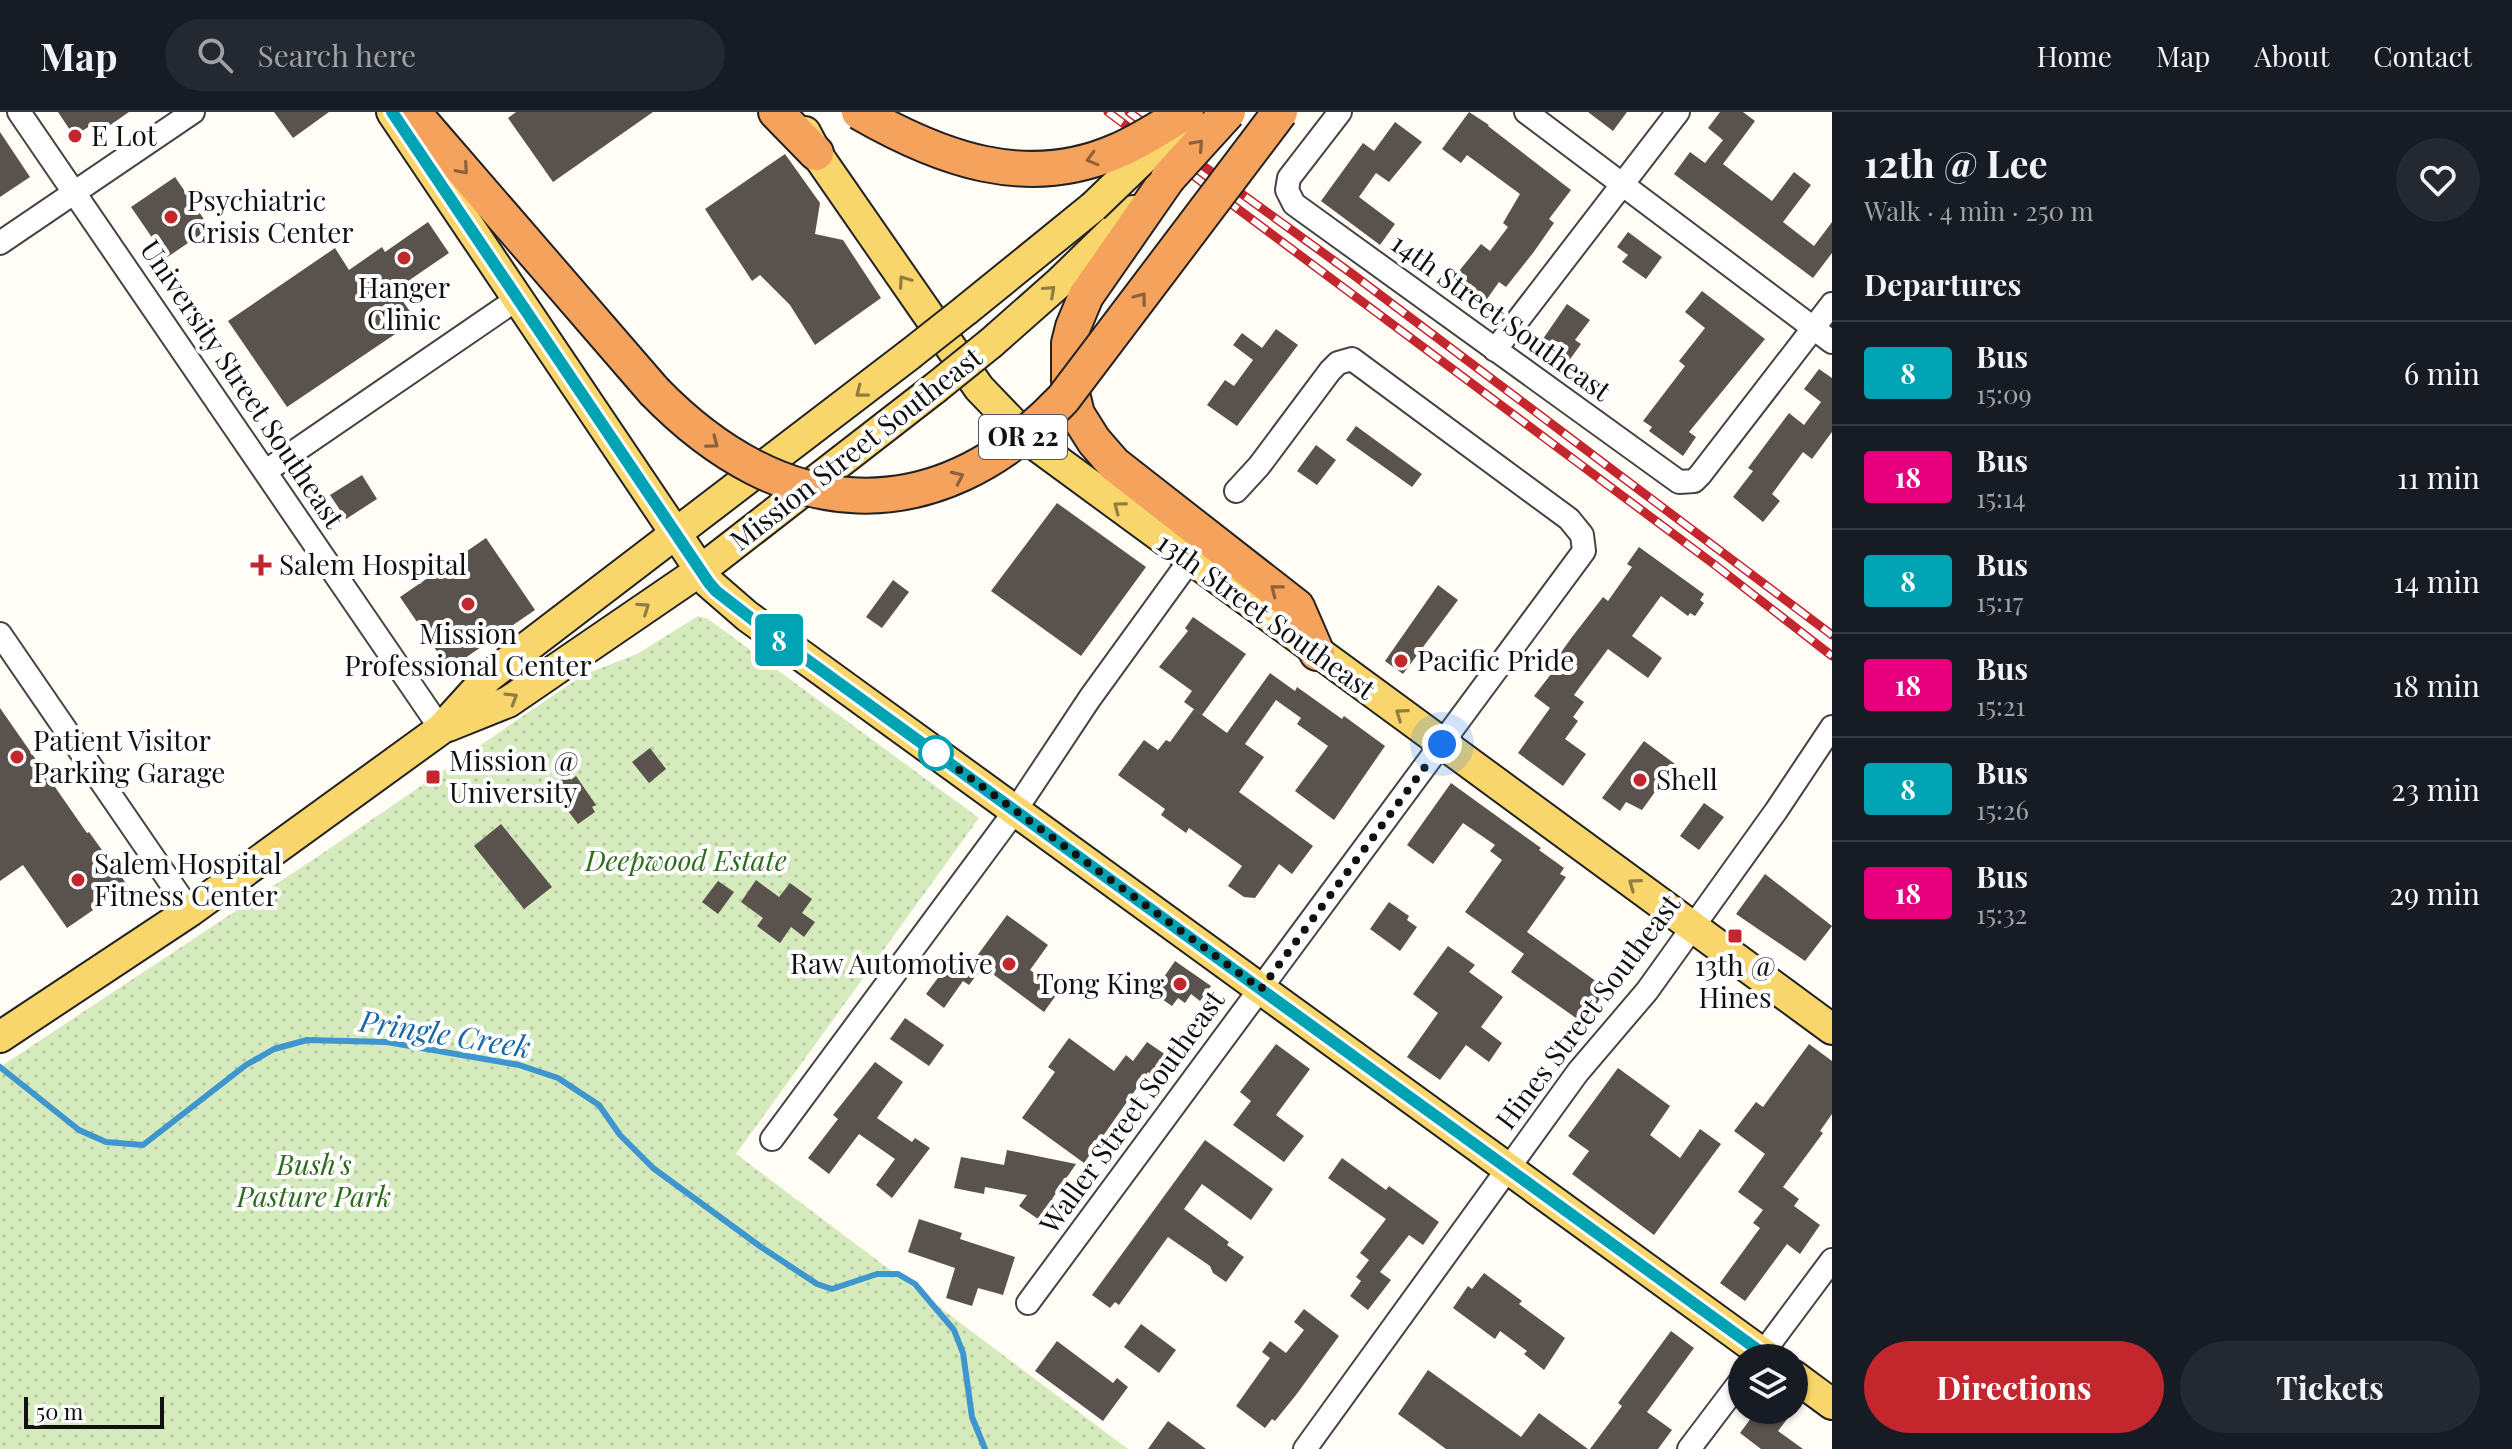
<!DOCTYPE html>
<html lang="en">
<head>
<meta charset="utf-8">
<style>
	:root { --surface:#171b24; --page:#242831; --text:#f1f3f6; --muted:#9ea1a6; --line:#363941; --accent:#c4262e }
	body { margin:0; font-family:"Playfair Display",serif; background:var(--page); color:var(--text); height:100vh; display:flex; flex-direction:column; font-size:30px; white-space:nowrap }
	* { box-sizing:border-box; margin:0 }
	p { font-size:26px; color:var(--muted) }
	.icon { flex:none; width:44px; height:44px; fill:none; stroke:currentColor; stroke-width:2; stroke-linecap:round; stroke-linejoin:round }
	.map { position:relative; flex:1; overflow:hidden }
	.side { display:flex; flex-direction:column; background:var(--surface); width:680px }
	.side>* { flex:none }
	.badge { padding:0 16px; border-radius:6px; font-size:28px; line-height:52px }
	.tools { position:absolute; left:1728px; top:1232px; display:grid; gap:16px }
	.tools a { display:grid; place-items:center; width:80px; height:80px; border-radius:50%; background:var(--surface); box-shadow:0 2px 6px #0004; font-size:40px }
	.scale { position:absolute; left:24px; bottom:20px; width:140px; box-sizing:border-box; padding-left:8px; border:4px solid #111; border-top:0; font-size:22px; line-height:28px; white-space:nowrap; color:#111; -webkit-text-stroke:6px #fff; paint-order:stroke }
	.you { position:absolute; width:40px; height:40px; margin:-20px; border:6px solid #fff; border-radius:50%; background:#1a73e8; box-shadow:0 0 0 12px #1a73e833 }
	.map>.badge { position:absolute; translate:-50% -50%; box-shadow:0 0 0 4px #fff }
	h2 { padding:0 32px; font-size:30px; line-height:72px }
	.round { display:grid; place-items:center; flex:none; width:84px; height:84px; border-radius:42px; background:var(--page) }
	.summary { display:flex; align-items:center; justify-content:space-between; height:136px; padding:0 32px }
	h1 { font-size:38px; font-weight:700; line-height:60px }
	.button { display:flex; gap:16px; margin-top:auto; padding:16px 32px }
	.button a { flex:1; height:92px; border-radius:48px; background:var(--accent); color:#fff; font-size:32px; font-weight:700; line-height:92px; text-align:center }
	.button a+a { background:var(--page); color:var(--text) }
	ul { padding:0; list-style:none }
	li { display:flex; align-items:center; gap:24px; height:104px; padding:0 32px; border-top:2px solid var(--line) }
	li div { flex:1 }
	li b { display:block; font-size:30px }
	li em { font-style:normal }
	li .badge { min-width:88px; font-weight:700; text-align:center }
	header { display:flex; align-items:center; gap:48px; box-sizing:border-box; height:112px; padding:0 40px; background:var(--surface); border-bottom:2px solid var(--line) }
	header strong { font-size:38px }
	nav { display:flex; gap:44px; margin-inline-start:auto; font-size:28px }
	.search { width:560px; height:72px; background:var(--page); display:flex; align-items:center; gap:20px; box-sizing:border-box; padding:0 28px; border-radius:44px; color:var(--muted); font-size:30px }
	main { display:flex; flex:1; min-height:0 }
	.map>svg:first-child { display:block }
	.park { fill:url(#park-dots) }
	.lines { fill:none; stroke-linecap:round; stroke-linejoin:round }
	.stream { stroke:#3f96cf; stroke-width:6 }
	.building { fill:#5a524d }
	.minor-casing { stroke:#444; stroke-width:26 }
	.major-casing { stroke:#222; stroke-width:34 }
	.highway-casing { stroke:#222; stroke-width:38 }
	.minor { stroke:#fff; stroke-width:22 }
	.major { stroke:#f9d66b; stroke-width:30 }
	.highway { stroke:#f5a25d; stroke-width:34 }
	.rail-casing { stroke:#c4262e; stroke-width:9 }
	.rail { stroke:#fff; stroke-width:6; stroke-dasharray:18; stroke-linecap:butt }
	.major-bridge-casing { stroke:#222; stroke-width:34; stroke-linecap:butt }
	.highway-bridge-casing { stroke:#222; stroke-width:38; stroke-linecap:butt }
	.major-bridge { stroke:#f9d66b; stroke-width:30 }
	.highway-bridge { stroke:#f5a25d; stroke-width:34 }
	.oneway { stroke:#8e613b }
	.oneway2 { stroke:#917d42 }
	.line-casing { stroke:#fff; stroke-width:18 }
	.line { stroke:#00a3b4; stroke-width:12 }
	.walk { stroke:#111; stroke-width:8; stroke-dasharray:0 14.4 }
	.poi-dot { fill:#c4262e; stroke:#fff; stroke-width:3 }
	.stop-dot { fill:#fff; stroke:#00a3b4; stroke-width:4 }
	.labels { text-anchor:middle; stroke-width:8; stroke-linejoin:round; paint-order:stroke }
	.shield { fill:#fff; stroke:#585858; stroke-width:2 }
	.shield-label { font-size:26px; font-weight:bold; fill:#111 }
	.poi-label { font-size:28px; fill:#111; stroke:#fff; text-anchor:start }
	.street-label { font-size:28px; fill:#111; stroke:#fff }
	.park-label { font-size:28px; font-style:italic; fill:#2f6b1f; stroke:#fff }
	.water-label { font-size:30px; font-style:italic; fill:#1768a6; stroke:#fff }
</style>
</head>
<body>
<header>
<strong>Map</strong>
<div class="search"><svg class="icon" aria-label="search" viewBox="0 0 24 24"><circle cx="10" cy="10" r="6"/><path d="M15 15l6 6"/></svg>Search here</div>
<nav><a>Home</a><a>Map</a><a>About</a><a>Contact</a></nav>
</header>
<main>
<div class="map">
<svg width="1832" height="1337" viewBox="0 0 1832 1337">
	<defs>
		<pattern id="park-dots" width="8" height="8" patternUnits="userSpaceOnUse" patternTransform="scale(2)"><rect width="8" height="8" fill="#d5ebbd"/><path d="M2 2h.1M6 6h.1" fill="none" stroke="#b6c8a1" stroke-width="1.8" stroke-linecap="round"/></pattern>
	</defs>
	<rect width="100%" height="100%" fill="#fffdf5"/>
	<path class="park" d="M698,504L708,507L979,706L736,1042L1128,1337H0V955L323,741L583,563L637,542Z"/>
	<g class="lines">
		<path class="stream" d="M0,955L79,1018L106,1030L143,1033L246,953L274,937L307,928L387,930L519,953L558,966L599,993L620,1023L653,1056L761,1135L817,1172L832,1177L877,1162H898L915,1172L954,1218L963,1241L972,1305L985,1337"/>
	</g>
	<g class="building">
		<path d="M58,0H129L96,23L90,14L74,24Z"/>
		<path d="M274,0H329L293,26Z"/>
		<path d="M516,0H653L553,70L508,6Z"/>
		<path d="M1469,0L1489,13L1488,14L1571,78L1549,107L1554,111L1533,141L1506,175L1499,170L1482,194L1450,170L1481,132L1490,139L1508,115L1503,111L1520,82L1467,43L1461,51L1442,37Z"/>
		<path d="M1588,0H1627L1613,19Z"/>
		<path d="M1720,0H1743L1755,9L1723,52L1772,89L1794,60L1811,73L1783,110L1814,134L1832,110V141L1813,166L1674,62L1690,40L1705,51L1723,28L1708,16Z"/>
		<path d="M1395,10L1422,30L1389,70L1376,61L1359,85L1395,112L1380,133L1321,89L1363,31L1374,39Z"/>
		<path d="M0,20L30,65L0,85Z"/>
		<path d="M785,42L820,91L815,122L843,128L881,186L815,233L790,193L760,163L752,169L705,97Z"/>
		<path d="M175,65L210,116L166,146L131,95Z"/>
		<path d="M428,110L449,141L395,178L416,208L287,295L228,209L335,136L349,158L382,135L385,140Z"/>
		<path d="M1628,120L1662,145L1646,167L1622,150L1628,143L1617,135Z"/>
		<path d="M1702,179L1765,227L1689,320L1696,325L1683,344L1649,319L1652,315L1643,309L1685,254L1679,249L1705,216L1685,200Z"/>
		<path d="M1567,192L1590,208L1575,228L1581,232L1563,257L1536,237Z"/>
		<path d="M1276,217L1298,233L1237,314L1207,293L1225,268L1234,274L1253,248L1233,233L1242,221L1262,236Z"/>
		<path d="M1819,257L1832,266V320L1812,347L1803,340L1772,382L1780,389L1763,410L1733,385L1753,359L1748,356L1789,301L1804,313L1821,290L1804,277Z"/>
		<path d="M1356,314L1422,362L1412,375L1346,328Z"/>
		<path d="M1316,333L1336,348L1317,373L1297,359Z"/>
		<path d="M362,363L377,387L346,407L330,383Z"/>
		<path d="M1057,391L1146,455L1081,544L991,479Z"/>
		<path d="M486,426L535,498L449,557L400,485Z"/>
		<path d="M1639,435L1704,482L1700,488L1704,491L1695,504L1690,501L1688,504L1661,484L1632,524L1662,546L1648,566L1608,537L1574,583L1584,590L1573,605L1578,609L1565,627L1586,642L1563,674L1518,641L1550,596L1534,584L1561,549L1557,546L1572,525L1603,485L1608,489L1632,455L1627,452Z"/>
		<path d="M893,468L909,480L882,516L866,505Z"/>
		<path d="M1438,473L1458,488L1403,562L1385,549Z"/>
		<path d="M1193,505L1246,542L1202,603L1184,590L1192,579L1159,555L1188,519L1185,516Z"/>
		<path d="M1270,561L1295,579L1297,575L1342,607L1344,604L1385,634L1334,708L1295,679L1328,634L1297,612L1301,606L1276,588L1245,632L1264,645L1239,680L1313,734L1292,762L1279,752L1255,786L1244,785L1228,774L1242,754L1189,716L1186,721L1161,703L1165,697L1118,663L1144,628L1158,638L1166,628L1170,630L1194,597L1227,621Z"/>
		<path d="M0,596L87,721L89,720L128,774L67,816L23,753L0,769Z"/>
		<path d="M1644,629L1675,652L1642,698L1626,690L1620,699L1602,686Z"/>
		<path d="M650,636L666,657L649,671L632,650Z"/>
		<path d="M567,662L571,668L576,664L596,693L592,695L595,700L578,712L555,682L542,679Z"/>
		<path d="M1451,671L1541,736L1539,738L1564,756L1560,762L1566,765L1527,820L1607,877L1583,911L1511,860L1524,842L1465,800L1502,748L1490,739L1495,733L1463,711L1433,752L1407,733Z"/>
		<path d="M1704,691L1724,705L1699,738L1680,724Z"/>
		<path d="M501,712L552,775L524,797L474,734Z"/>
		<path d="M1765,762L1832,814L1805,849L1736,802Z"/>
		<path d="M756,768L779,785L790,771L812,787L802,801L815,810L804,825L791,815L780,831L757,814L763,806L741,790Z"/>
		<path d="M718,769L734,780L718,802L702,790Z"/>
		<path d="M1389,790L1409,804L1407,808L1417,815L1400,839L1370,817Z"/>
		<path d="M1007,803L1048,833L1030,858L1059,879L1044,900L974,848Z"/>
		<path d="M1448,834L1475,853L1469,860L1503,885L1481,915L1502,931L1489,950L1466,933L1440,968L1407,945L1438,901L1413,882Z"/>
		<path d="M954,844L978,861L969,873L963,869L944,896L926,882Z"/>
		<path d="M1175,849L1211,874L1200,889L1191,882L1185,891L1178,886L1172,894L1153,881Z"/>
		<path d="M905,906L944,933L929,954L890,927Z"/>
		<path d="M1069,926L1114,959L1126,943L1133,949L1147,930L1166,943L1152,963L1148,960L1084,1051L1022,1006L1055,960L1048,955Z"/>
		<path d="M1276,932L1310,957L1276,1003L1304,1024L1284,1050L1233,1013L1251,989L1240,980Z"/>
		<path d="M1809,932L1832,949V1002L1820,1019L1823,1021L1783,1075L1799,1087L1794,1094L1820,1113L1800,1142L1787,1132L1745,1189L1720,1171L1760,1116L1753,1111L1763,1098L1738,1080L1765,1042L1734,1019L1756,990L1763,995Z"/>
		<path d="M875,950L903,970L877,1006L912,1030L915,1026L930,1036L892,1086L876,1073L895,1047L859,1022L829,1062L808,1046L838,1007L833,1003Z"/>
		<path d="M1618,956L1670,994L1650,1023L1680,1046L1700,1017L1721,1032L1654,1123L1572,1062L1589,1039L1568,1024Z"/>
		<path d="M1205,1028L1273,1077L1251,1108L1202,1072L1184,1097L1229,1130L1227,1133L1244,1145L1226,1170L1213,1161L1210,1154L1168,1125L1119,1193L1115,1190L1110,1196L1092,1183Z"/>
		<path d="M1007,1038L1076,1052L1052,1087L1055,1089L1041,1109L1019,1094L1027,1083L985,1075L984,1082L954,1076L961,1045L1004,1053Z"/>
		<path d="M1342,1046L1386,1078L1389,1074L1439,1110L1423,1133L1409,1123L1380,1160L1391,1168L1368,1198L1350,1184L1361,1169L1356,1165L1369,1148L1360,1141L1386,1107L1328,1066Z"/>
		<path d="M919,1107L962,1121L960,1127L1015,1145L1003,1183L978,1176L972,1194L946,1186L955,1156L908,1140Z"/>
		<path d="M1484,1161L1522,1189L1519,1192L1565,1226L1544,1258L1524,1242L1527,1239L1500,1219L1495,1227L1453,1196L1468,1174L1472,1177Z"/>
		<path d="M1304,1197L1339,1224L1296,1283L1275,1309L1272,1307L1265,1316L1236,1294L1270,1246L1262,1240L1270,1229L1286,1241L1304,1218L1294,1210Z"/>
		<path d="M1141,1212L1176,1238L1159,1261L1124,1235Z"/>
		<path d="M1671,1219L1694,1236L1647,1300L1672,1318L1658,1337H1590L1622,1294L1618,1291Z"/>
		<path d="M1057,1229L1113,1271L1117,1266L1128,1275L1103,1309L1035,1259Z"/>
		<path d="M1428,1258L1521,1325L1539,1301L1588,1337H1446L1398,1302Z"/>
		<path d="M1757,1298H1794L1778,1319L1803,1337H1761L1740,1321Z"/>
		<path d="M1168,1309L1206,1337H1148Z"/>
	</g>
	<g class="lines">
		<g class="minor-casing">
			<g id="minor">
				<path d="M19,0L441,617"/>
				<path d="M1340,0L1289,66L1287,78L1294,92L1679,370L1694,369L1700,363L1832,192"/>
				<path d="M1526,0L1832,230"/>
				<path d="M0,131L193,0"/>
				<path d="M1495,238L1678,0"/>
				<path d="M266,359L517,187"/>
				<path d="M0,522L190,799"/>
				<path d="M772,1027L1015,699L1090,586L1190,448"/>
				<path d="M1028,1191L1584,439L1582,423L1569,407L1352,247L1338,251L1330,259L1259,354L1236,379"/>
				<path d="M1759,1246L1832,1148"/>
				<path d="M1305,1337L1578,960L1647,879L1776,699L1832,615"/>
				<path d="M1689,1337L1742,1267"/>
			</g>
		</g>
		<g class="major-casing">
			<g id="major">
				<path d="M392,0L709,471L747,504L1769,1246"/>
				<path d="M805,20L816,41L979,276L1029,328L1832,917"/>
				<path d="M966,198L1093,95"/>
				<path d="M991,231L1060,170L1133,99"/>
				<path d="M448,614L508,590L701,458L934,277"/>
				<path d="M0,925L190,799L441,617L488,565L909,243"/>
				<path d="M1794,1264L1832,1292"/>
			</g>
		</g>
		<g class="highway-casing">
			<g id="highway">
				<path d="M410,0L424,13L654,279"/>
				<path d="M776,0L816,41"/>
				<path d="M1168,66L1086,184L1073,215L1069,231V269L1077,302L1094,329L1114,352L1297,495L1317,541"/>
			</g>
		</g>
		<use href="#minor" class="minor"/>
		<use href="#major" class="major"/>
		<use href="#highway" class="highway"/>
		<g class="rail-casing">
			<g id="rail">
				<path d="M1108,0L1715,453L1832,544"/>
				<path d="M1129,0L1355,164L1832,523"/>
			</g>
		</g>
		<use href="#rail" class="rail"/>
		<g class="major-bridge-casing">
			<g id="major-bridge">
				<path d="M1093,95L1175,16"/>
				<path d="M909,243L966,198"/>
				<path d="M934,277L991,231"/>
			</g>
		</g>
		<g class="highway-bridge-casing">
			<g id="highway-bridge">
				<path d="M859,0C939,46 1026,79 1117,39C1141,29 1164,13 1186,0"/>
				<path d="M1168,66L1228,0"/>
				<path d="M654,279C782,411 933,423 1063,287L1280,0"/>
			</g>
		</g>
		<use href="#major-bridge" class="major-bridge"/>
		<use href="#highway-bridge" class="highway-bridge"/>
	</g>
	<defs><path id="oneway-chevron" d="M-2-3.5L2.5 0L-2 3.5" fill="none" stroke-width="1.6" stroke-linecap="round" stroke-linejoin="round" transform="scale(2)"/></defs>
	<g class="oneway">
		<use href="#oneway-chevron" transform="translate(1198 33) rotate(-48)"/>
		<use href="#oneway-chevron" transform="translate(1092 47) rotate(164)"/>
		<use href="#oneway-chevron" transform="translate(463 57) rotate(49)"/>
		<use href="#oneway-chevron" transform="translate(1141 186) rotate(-53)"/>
		<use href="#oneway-chevron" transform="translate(713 331) rotate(37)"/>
		<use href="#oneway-chevron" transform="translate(958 365) rotate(-25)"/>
		<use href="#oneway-chevron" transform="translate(1276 478) rotate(-142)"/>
	</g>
	<g class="oneway2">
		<use href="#oneway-chevron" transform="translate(904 169) rotate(-125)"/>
		<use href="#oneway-chevron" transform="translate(1050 179) rotate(-42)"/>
		<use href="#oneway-chevron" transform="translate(861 280) rotate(142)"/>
		<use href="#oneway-chevron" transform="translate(1119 395) rotate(-143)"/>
		<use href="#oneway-chevron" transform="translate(644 496) rotate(-34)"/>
		<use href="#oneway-chevron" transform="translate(512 586) rotate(-31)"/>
		<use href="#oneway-chevron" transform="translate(1401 602) rotate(-145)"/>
		<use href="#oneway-chevron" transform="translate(1634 772) rotate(-144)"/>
	</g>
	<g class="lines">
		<g class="line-casing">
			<path id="line" d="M392,0L709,471L716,479L770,521L1769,1246"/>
		</g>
		<use href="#line" class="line"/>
		<path class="walk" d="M936,641L1261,877L1442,632"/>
	</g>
	<g class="poi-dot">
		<circle cx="75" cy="24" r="8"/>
		<circle cx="171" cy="105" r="8"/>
		<circle cx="404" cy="146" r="8"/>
		<path d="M257 441h8v8h8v8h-8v8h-8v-8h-8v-8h8z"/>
		<circle cx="468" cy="492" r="8"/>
		<circle cx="1401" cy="549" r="8"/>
		<circle cx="17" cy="645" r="8"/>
		<rect x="425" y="657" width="16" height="16" rx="4"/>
		<circle cx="1640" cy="668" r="8"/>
		<circle cx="78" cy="768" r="8"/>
		<rect x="1727" y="816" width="16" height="16" rx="4"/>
		<circle cx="1009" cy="852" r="8"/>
		<circle cx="1180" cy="872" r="8"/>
	</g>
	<circle class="stop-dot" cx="936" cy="641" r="16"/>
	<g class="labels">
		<rect class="shield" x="979" y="303" width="88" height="44" rx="6"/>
		<g class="shield-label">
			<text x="1023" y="334">OR 22</text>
		</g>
		<g class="poi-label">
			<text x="91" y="34">E Lot</text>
			<text x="187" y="99">Psychiatric<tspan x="187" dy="32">Crisis Center</tspan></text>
			<text x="404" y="186" text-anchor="middle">Hanger<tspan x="404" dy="32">Clinic</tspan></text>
			<text x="279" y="463">Salem Hospital</text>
			<text x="468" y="532" text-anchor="middle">Mission<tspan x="468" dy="32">Professional Center</tspan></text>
			<text x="1417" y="559">Pacific Pride</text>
			<text x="33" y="639">Patient Visitor<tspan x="33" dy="32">Parking Garage</tspan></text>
			<text x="449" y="659">Mission @<tspan x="449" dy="32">University</tspan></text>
			<text x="1656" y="678">Shell</text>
			<text x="94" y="762">Salem Hospital<tspan x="94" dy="32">Fitness Center</tspan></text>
			<text x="993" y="862" text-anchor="end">Raw Automotive</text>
			<text x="1735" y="864" text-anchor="middle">13th @<tspan x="1735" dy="32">Hines</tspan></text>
			<text x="1164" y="882" text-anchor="end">Tong King</text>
		</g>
		<g class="street-label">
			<text transform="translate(1501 205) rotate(36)" y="10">14th Street Southeast</text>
			<text transform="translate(242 272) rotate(56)" y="10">University Street Southeast</text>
			<text transform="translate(856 337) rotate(-38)" y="10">Mission Street Southeast</text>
			<text transform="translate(1266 504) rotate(36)" y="10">13th Street Southeast</text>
			<text transform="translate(1588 900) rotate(-53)" y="10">Hines Street Southeast</text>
			<text transform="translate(1132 1000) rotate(-54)" y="10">Waller Street Southeast</text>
		</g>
		<g class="park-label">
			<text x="686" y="759">Deepwood Estate</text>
			<text x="314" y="1063">Bush's<tspan x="314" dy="32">Pasture Park</tspan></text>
		</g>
		<g class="water-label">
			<text transform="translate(445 923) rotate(9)" y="10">Pringle Creek</text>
		</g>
	</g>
</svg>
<div class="tools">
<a><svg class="icon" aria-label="layers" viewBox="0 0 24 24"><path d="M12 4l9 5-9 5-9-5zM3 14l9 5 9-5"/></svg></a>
</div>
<div class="scale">50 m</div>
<div class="you" style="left:1442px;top:632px"></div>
<b class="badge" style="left:779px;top:528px;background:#00a3b4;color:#fff">8</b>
</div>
<section class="side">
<div class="summary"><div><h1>12th @ Lee</h1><p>Walk · 4 min · 250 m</p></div><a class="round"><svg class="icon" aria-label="heart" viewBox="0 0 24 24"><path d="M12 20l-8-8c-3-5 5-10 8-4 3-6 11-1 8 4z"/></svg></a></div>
<h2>Departures</h2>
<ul>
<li><span class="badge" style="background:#00a3b4;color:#fff">8</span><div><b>Bus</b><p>15:09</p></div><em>6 min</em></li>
<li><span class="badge" style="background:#e6007e;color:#fff">18</span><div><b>Bus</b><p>15:14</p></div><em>11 min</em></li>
<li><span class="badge" style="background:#00a3b4;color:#fff">8</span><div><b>Bus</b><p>15:17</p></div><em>14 min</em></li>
<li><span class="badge" style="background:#e6007e;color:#fff">18</span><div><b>Bus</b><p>15:21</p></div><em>18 min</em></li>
<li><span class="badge" style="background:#00a3b4;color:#fff">8</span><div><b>Bus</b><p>15:26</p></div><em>23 min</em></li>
<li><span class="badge" style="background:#e6007e;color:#fff">18</span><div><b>Bus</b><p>15:32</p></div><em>29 min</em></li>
</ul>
<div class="button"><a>Directions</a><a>Tickets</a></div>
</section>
</main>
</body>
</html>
